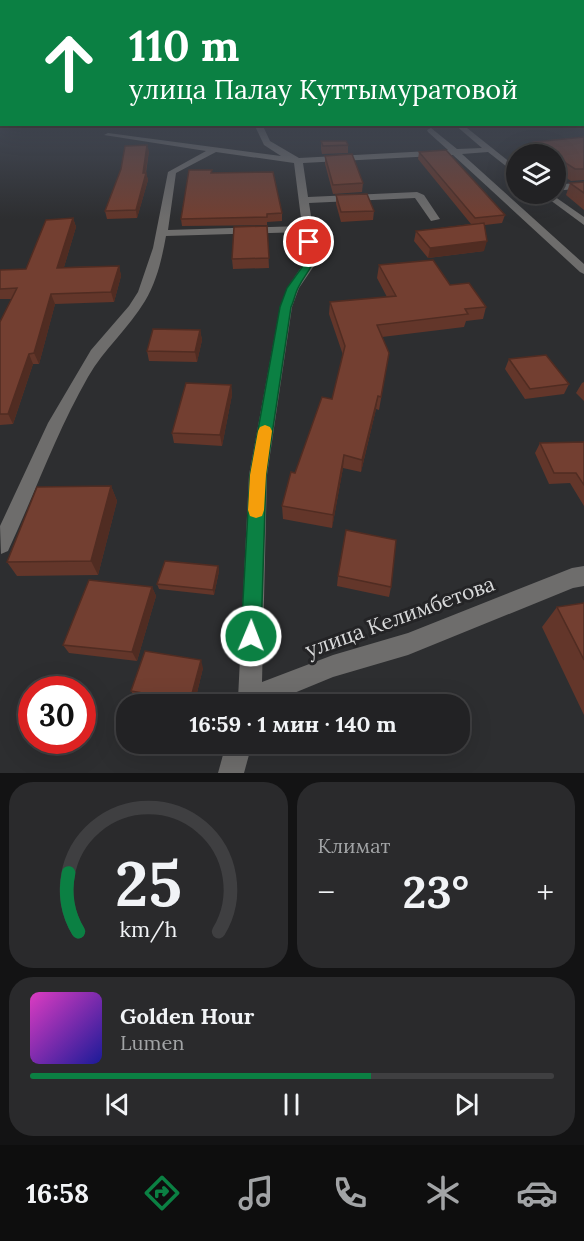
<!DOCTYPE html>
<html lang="ru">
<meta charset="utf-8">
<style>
:root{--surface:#222224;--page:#2a2a2c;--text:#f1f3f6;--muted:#a2a4a6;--line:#3f3f41;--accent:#0b8043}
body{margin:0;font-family:Lora,serif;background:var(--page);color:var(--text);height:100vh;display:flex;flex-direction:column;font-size:22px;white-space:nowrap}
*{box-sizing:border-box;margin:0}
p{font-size:20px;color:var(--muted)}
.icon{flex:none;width:33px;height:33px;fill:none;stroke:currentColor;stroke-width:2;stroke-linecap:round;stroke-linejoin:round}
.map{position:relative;height:773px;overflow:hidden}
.sheet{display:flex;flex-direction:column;gap:9px;padding:9px;background:#131314;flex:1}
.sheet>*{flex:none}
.hud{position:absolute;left:0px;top:0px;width:585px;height:126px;box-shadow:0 6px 24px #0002,0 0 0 2px var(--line);background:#0b8043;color:#fff;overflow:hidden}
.fabs{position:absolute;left:506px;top:144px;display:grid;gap:12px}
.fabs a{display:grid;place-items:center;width:60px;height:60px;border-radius:50%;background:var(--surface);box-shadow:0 6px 24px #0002,0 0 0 2px var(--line);font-size:30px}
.speed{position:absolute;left:18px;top:676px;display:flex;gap:12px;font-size:30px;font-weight:700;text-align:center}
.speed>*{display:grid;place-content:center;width:78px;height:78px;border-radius:50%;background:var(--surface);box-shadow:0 6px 24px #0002,0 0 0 2px var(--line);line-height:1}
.speed .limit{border:9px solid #d22;background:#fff;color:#111}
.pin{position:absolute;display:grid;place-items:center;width:51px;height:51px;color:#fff;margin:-26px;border:3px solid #fff;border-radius:50%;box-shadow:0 2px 6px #0007}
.me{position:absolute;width:66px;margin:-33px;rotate:1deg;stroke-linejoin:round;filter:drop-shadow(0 0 4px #0008)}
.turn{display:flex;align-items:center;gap:21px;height:126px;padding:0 30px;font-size:27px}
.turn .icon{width:78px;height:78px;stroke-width:2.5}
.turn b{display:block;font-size:42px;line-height:51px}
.big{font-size:45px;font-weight:700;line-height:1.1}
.sheet .widget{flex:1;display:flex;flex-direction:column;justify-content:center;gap:9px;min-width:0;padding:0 21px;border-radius:24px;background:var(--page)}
.sheet .dial{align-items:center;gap:0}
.dial svg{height:156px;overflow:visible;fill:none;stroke:var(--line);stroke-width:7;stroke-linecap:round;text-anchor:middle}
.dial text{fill:var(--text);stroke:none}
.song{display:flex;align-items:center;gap:18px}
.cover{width:72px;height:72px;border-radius:9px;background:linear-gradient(135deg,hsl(310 70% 55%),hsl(240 70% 35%))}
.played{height:6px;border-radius:3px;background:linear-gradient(90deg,var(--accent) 65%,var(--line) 65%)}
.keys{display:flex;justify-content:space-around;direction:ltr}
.heat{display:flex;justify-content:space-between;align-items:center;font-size:33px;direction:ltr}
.sheet .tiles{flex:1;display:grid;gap:9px;grid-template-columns:1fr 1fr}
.widget:last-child{grid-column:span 2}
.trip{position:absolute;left:116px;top:694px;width:354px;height:60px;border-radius:24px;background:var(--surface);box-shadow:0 6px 24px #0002,0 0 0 2px var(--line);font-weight:700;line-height:60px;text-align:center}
.tabs{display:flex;height:96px;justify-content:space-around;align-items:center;background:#0e0e0e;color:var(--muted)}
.tabs .icon{width:42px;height:42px}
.tabs .current{color:var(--accent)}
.tabs b{font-size:27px;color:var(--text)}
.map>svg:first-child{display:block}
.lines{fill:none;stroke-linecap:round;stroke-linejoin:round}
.minor{fill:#6e6d6c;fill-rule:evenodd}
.wall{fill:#63362a}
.shaded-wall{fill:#502c22}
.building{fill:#733f31;stroke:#502c22;stroke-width:1.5}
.route{fill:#0b8043;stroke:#07532c;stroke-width:1.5}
.slow{fill:#f59e0b}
.labels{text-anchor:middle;stroke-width:6;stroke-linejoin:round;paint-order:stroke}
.near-street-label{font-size:21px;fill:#d8d9da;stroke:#242426}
</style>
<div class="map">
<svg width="584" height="773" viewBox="0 0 584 773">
<rect width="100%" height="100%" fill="#2d2e30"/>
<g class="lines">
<g class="minor">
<path d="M254 124H262L270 141 299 158 448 150 428 132 427 130 431 128 457 149 482 148 454 124H462L516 167V174L488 152 462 154 584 264V274L580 272 453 155 303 163 308 197 417 192 424 195 440 219 431 221 415 198 309 203 317 255 314 266 299 288 292 307 267 475 262 682 333 655 408 633 572 568 584 566V586L573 588 408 655 333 677 265 705H241L238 699 249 475 280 307 287 288 302 266 305 255 303 232 166 236C162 258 157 281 145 301 129 328 104 349 88 377 56 433 35 493 8 551L1 554 0 526 48 423 91 350 129 306 138 292 153 248 168 172 206 151 104 135 108 133 281 156 264 145ZM216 152 294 163 302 226 168 230 176 173Z"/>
<polygon points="584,182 584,188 555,191 555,185"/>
<polygon points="542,194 551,194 584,217 584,225"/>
<polygon points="226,744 252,744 244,773 218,773"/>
</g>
</g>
<g class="wall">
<polygon points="584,137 584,180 571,181 555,170 555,154 533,154 531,153 534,142"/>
<polygon points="321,141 348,145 348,153 322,154 321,149"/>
<polygon points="149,151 146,173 148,180 137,218 107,219 105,211"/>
<polygon points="419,152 505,215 502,223 485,225 484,251 428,258 414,241 416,231 471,224 418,159"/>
<polygon points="325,156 363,183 362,192 333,194 325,164"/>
<polygon points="212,173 282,213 282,221 267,222 267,225 182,226 181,219"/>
<polygon points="584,182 584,210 566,195 570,183"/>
<polygon points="336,195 374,211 373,220 341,222 336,204"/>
<polygon points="73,218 76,227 64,267 119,266 121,276 114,302 55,304 39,364 33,364 13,424 0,425 0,322 12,299 0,299 0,270 26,269"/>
<polygon points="267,226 269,268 233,269 232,259"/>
<polygon points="379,265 450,285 486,307 483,319 466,321 464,327 382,337 389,353 379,410 376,409 361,472 343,468 332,528 283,519 282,506 295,473 332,399 343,355 329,314 330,302 387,297 377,278"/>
<polygon points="200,330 202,340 197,362 149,361 147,351"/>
<polygon points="509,359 569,384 564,394 525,399 505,369"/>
<polygon points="584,382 584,401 576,393 582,383"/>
<polygon points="231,385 232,395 222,446 174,443 172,433"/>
<polygon points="584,442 584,506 570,483 549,484 535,453 540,443"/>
<polygon points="111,486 117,501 98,575 17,576 7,562"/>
<polygon points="218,566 219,571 214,595 159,589 157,584"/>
<polygon points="338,576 391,587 389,597 337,586"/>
<polygon points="152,587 156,596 137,661 69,653 63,645"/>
<polygon points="584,603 584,715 542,627 557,607"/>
<polygon points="203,668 194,705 175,705 136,698 131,691"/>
</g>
<g class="shaded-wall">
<polygon points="147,145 149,151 145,175 146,173 148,180 137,218 136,210 143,173"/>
<polygon points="73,218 76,227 61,277 57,268"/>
<polygon points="487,241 484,251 428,258 430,248"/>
<polygon points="119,266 121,276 114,302 111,292"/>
<polygon points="51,294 55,304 39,364 34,353"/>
<polygon points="200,330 202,340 197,362 195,352"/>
<polygon points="29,354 33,364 13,424 8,414"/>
<polygon points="231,385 232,395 222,446 220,435"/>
<polygon points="378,396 376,409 361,472 362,460"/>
<polygon points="344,455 343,468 332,528 333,515"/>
<polygon points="111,486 117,501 98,575 91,561"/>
<polygon points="218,566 219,571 214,595 213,590"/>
<polygon points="152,587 156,596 137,661 132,652"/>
<polygon points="201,660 203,668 194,705 192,705 190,701"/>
</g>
<g class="building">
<polygon points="584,137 584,169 575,169 555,156 555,154 553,154 534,142"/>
<polygon points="321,141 346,141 348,145 323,146"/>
<polygon points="147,145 143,173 146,173 136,210 105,211 121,169 125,146"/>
<polygon points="446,150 505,215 475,218 419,152"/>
<polygon points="352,154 363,183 333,185 325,156"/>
<polygon points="189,170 212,170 211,173 273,172 282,213 267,214 267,217 181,219"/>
<polygon points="584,182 584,193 570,183"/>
<polygon points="367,194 374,211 341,212 336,195"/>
<polygon points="73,218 57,268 119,266 111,292 51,294 34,353 29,354 8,414 0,414 0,322 17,288 0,289 0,270 26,269 46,220"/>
<polygon points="484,223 487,241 430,248 416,231"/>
<polygon points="267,226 269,258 232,259 234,227"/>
<polygon points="433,260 450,285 469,283 486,307 465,309 468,314 377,325 389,353 381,397 378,396 362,460 344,455 333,515 282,506 291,472 295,473 322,397 332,399 345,346 330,302 396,296 379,265"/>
<polygon points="153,329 200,330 195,352 147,351"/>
<polygon points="546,355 569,384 530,389 509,359"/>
<polygon points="186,383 231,385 220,435 172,433"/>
<polygon points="584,442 584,485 576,473 554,473 540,443"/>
<polygon points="111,486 91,561 7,562 37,487"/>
<polygon points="346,530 396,540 391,587 338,576"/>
<polygon points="165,561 218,566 213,590 157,584"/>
<polygon points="89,580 152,587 132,652 63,645"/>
<polygon points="584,603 584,660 557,607"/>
<polygon points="145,651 201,660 190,701 131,691"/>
</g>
<linearGradient id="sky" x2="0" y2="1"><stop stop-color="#19191a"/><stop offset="0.51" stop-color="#464c59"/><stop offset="1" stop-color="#464c59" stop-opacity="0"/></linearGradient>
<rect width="584" height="219" fill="url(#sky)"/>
<path class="route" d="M306 240 314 242C317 267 308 268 298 288 295 294 294 301 291 307L266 475 261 636 258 643 251 646 244 643 241 636 250 475 280 307 287 288 303 266Z"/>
<polygon class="slow" points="265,425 270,427 272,431 266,475 264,510 262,516 256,518 250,516 248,510 250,475 258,431 260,427"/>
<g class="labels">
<g class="near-street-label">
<text transform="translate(400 617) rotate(-20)" y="7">улица Келимбетова</text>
</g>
</g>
</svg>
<div class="fabs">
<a><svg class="icon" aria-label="layers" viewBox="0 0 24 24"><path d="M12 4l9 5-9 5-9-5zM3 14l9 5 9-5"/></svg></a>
</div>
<div class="speed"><div class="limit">30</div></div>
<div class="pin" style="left:309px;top:242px;background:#d93025"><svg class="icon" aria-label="arrive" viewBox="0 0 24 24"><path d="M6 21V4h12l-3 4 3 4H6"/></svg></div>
<svg class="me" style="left:251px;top:636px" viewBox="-20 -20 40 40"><circle r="17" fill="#0b8043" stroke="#fff" stroke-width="3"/><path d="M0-11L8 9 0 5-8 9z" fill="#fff"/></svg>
<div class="trip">16:59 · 1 мин · 140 m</div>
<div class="hud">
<div class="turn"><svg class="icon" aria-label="ahead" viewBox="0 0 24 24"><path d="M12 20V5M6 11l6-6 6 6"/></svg><div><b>110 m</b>улица Палау Куттымуратовой</div></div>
</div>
</div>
<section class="sheet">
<div class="tiles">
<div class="widget dial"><svg viewBox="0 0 100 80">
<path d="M14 69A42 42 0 1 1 86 69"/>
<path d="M14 69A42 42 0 0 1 9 39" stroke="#0b8043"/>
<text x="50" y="56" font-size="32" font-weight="700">25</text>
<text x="50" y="72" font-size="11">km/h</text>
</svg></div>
<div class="widget"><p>Климат</p>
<div class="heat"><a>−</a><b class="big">23°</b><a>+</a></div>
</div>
<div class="widget">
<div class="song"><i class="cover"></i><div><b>Golden Hour</b><p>Lumen</p></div></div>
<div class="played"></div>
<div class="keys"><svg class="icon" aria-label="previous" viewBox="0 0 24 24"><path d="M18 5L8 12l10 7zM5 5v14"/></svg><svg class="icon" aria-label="pause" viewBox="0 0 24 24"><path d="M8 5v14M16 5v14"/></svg><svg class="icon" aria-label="next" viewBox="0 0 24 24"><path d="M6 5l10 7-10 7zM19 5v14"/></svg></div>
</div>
</div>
</section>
<nav class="tabs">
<b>16:58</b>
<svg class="icon current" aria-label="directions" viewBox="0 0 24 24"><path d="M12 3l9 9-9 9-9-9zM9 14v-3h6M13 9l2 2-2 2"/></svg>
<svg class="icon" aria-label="music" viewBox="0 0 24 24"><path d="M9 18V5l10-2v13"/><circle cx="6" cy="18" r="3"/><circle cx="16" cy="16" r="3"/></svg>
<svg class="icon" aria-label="phone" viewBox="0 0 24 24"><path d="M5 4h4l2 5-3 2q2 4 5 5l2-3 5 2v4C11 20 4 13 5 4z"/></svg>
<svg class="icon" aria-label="climate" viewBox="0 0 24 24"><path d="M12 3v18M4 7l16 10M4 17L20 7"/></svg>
<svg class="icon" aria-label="car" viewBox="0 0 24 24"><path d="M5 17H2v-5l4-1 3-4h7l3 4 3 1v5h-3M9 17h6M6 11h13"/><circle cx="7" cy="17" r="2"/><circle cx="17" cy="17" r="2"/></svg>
</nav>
